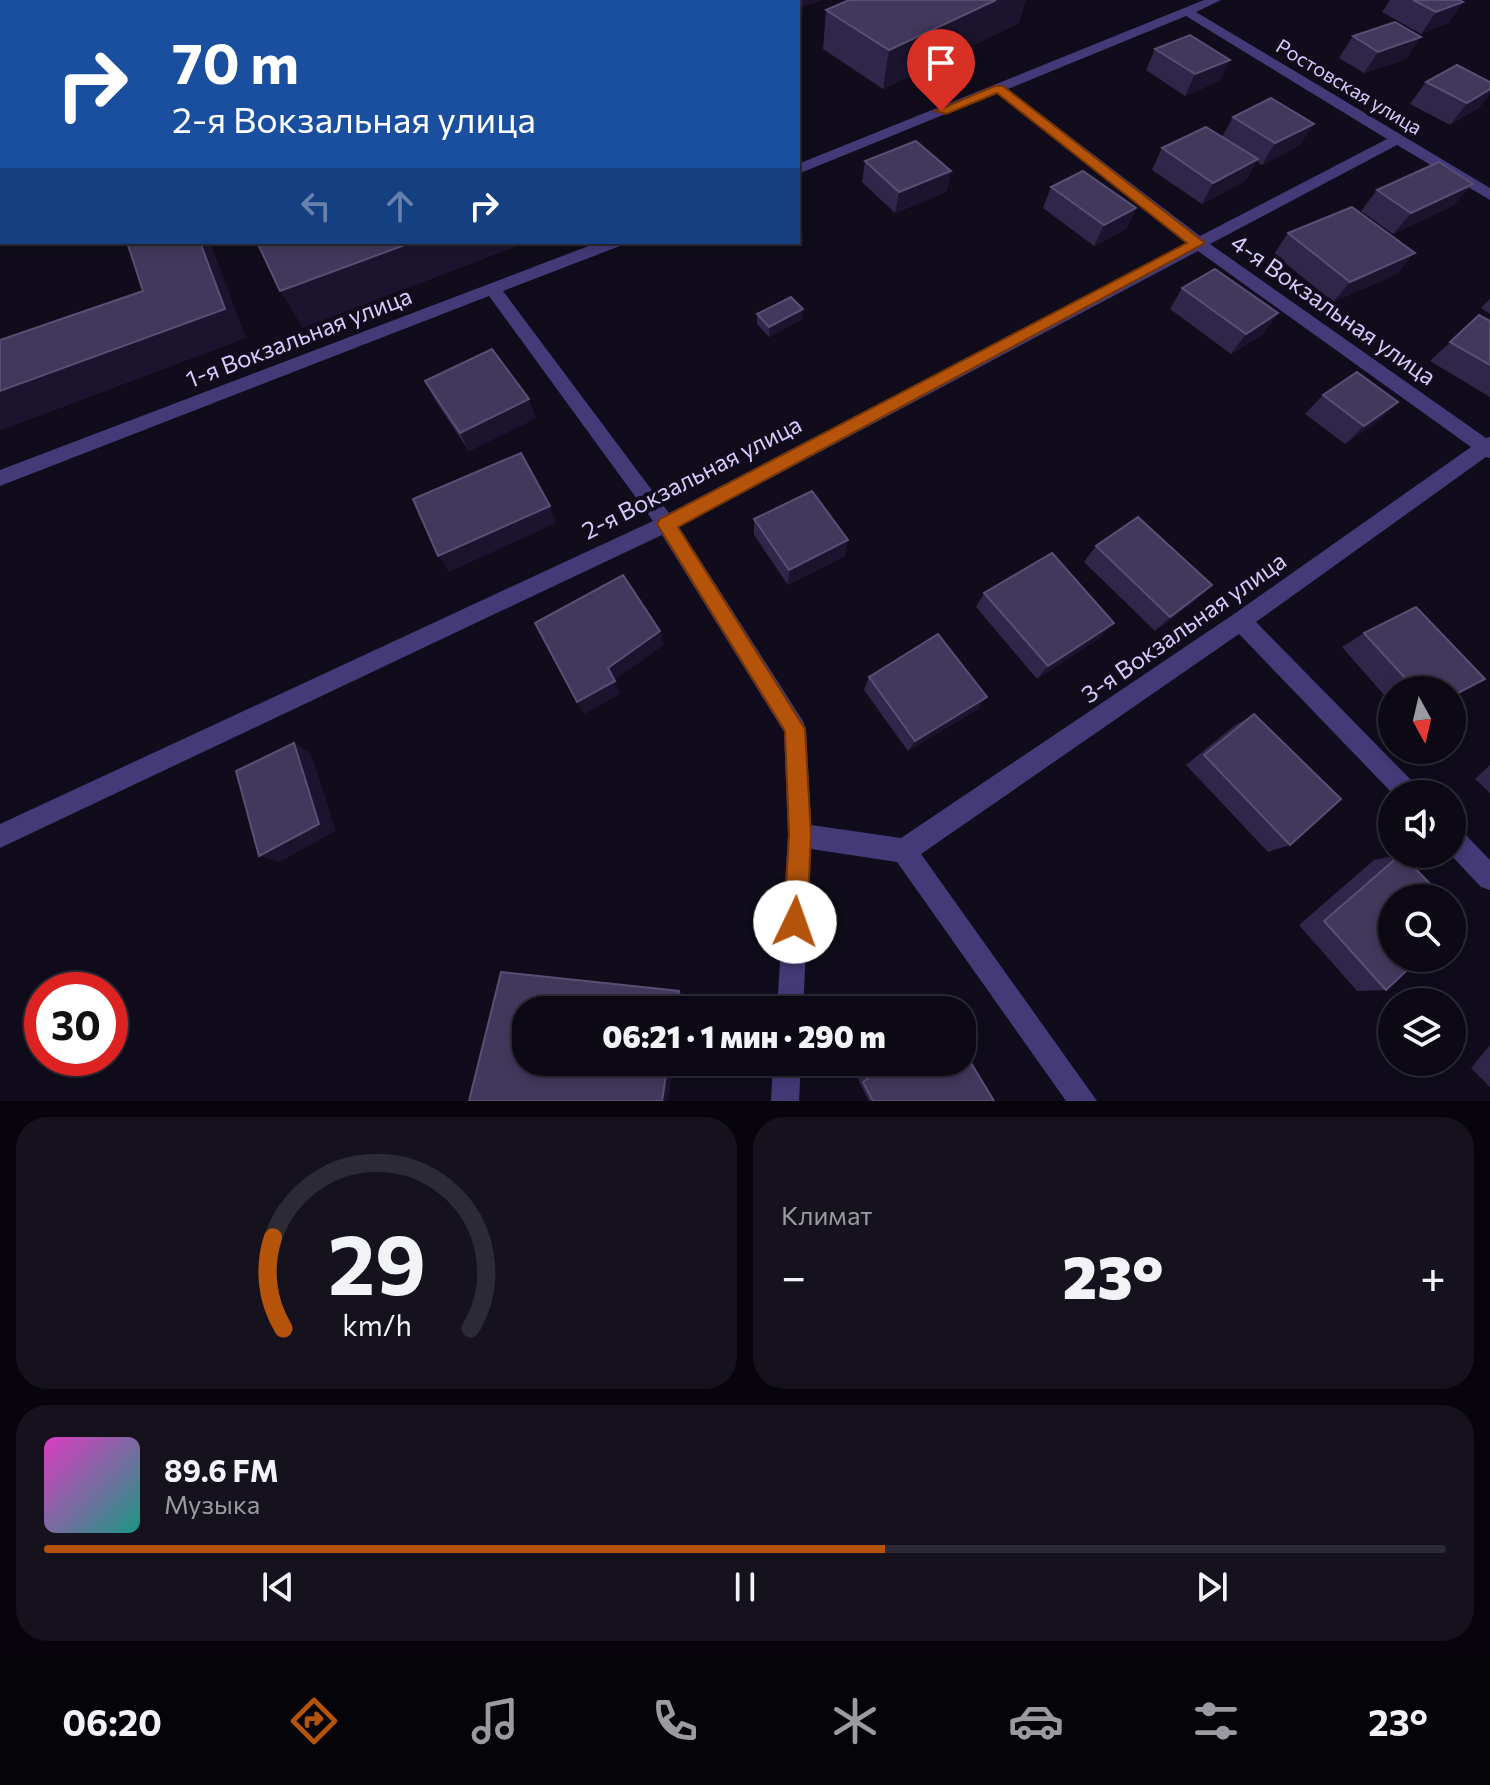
<!DOCTYPE html>
<html lang="ru">
<meta charset="utf-8">
<style>
:root{--surface:#0c0914;--page:#15121d;--text:#f1f3f6;--muted:#9a9aa0;--line:#2c2a34;--accent:#b45309}
body{margin:0;font-family:Commissioner,sans-serif;background:var(--page);color:var(--text);height:100vh;display:flex;flex-direction:column;font-size:30px;white-space:nowrap}
*{box-sizing:border-box;margin:0}
p{font-size:26px;color:var(--muted)}
.icon{flex:none;width:44px;height:44px;fill:none;stroke:currentColor;stroke-width:2;stroke-linecap:round;stroke-linejoin:round}
.map{position:relative;height:1101px;overflow:hidden}
.panel{display:flex;flex-direction:column;gap:16px;padding:16px;background:#07050b;flex:1}
.panel>*{flex:none}
.top-card{position:absolute;left:0px;top:0px;width:800px;height:244px;box-shadow:0 4px 12px #0003,0 0 0 2px var(--line);background:#1a4fa0;color:#fff;overflow:hidden}
.needle{width:52px;rotate:172deg}
.fabs{position:absolute;left:1378px;top:676px;display:grid;gap:16px}
.fabs a{display:grid;place-items:center;width:88px;height:88px;border-radius:50%;background:var(--surface);box-shadow:0 4px 12px #0003,0 0 0 2px var(--line);font-size:40px}
.speed{position:absolute;left:24px;top:972px;display:flex;gap:16px;font-size:40px;font-weight:700;text-align:center}
.speed>*{display:grid;place-content:center;width:104px;height:104px;border-radius:50%;background:var(--surface);box-shadow:0 4px 12px #0003,0 0 0 2px var(--line);line-height:1}
.speed .limit{border:12px solid #d22;background:#fff;color:#111}
.pin{position:absolute;display:grid;place-items:center;width:68px;height:68px;color:#fff;margin:-82px -34px;border-radius:50% 50% 50% 0;rotate:-45deg;box-shadow:0 0 8px #0007}
.pin .icon{rotate:45deg}
.me{position:absolute;width:88px;margin:-44px;rotate:3deg;stroke-linejoin:round;filter:drop-shadow(0 0 6px #0008)}
.turn{display:flex;align-items:center;gap:28px;height:168px;padding:0 40px;font-size:36px}
.turn .icon{width:104px;height:104px;stroke-width:2.5}
.turn b{display:block;font-size:56px;line-height:68px}
.lanes{display:flex;align-items:center;height:76px;padding:0 40px;background:#0003;justify-content:center;gap:40px;direction:ltr}
.lanes .off{opacity:.35}
.big{font-size:60px;font-weight:800;line-height:1.1}
.panel .tile{flex:1;display:flex;flex-direction:column;justify-content:center;gap:12px;min-width:0;padding:0 28px;border-radius:32px;background:var(--page)}
.panel .dial{align-items:center;gap:0}
.dial svg{height:208px;overflow:visible;fill:none;stroke:var(--line);stroke-width:7;stroke-linecap:round;text-anchor:middle}
.dial text{fill:var(--text);stroke:none}
.song{display:flex;align-items:center;gap:24px}
.cover{width:96px;height:96px;border-radius:12px;background:linear-gradient(135deg,hsl(310 70% 55%),hsl(170 70% 35%))}
.played{height:8px;border-radius:4px;background:linear-gradient(90deg,var(--accent) 60%,var(--line) 60%)}
.keys{display:flex;justify-content:space-around;direction:ltr}
.heat{display:flex;justify-content:space-between;align-items:center;font-size:44px;direction:ltr}
.panel .tiles{flex:1;display:grid;gap:16px;grid-template-columns:1fr 1fr}
.tile:last-child{grid-column:span 2}
.trip{position:absolute;left:512px;top:996px;width:464px;height:80px;border-radius:32px;background:var(--surface);box-shadow:0 4px 12px #0003,0 0 0 2px var(--line);font-weight:800;line-height:80px;text-align:center}
.tab-bar{display:flex;height:128px;justify-content:space-around;align-items:center;background:#050408;color:var(--muted)}
.tab-bar .icon{width:56px;height:56px}
.tab-bar .on{color:var(--accent)}
.tab-bar b{font-size:36px;color:var(--text)}
.map>svg:first-child{display:block}
.lines{fill:none;stroke-linecap:round;stroke-linejoin:round}
.street{fill:#433a77;fill-rule:evenodd}
.rail-casing{stroke:#0fb8e2;stroke-width:6}
.rail{stroke:#100c1b;stroke-width:4;stroke-dasharray:13;stroke-linecap:butt}
.wall{fill:#302649}
.shaded-wall{fill:#1c142e}
.building{fill:#42385c;stroke:#594f75;stroke-width:2}
.route{fill:#b45309;stroke:#753606;stroke-width:2}
.labels{text-anchor:middle;stroke-width:8;stroke-linejoin:round;paint-order:stroke}
.far-street-label{font-size:20px;fill:#d4cafc;stroke:#100c1b}
.street-label{font-size:24px;fill:#d4cafc;stroke:#100c1b}
</style>
<div class="map">
<svg width="1490" height="1101" viewBox="0 0 1490 1101">
<rect width="100%" height="100%" fill="#100c1b"/>
<g class="lines">
<g class="street">
<path d="M1204 0H1221L1196 12 1490 188V200L1397 145 1210 244 1486 438 1490 437V458L1486 457 1256 622 1417 786 1421 794H1393L1239 634 921 854 1097 1101H1066L897 862 811 849 803 1010H777L788 835 784 732 662 535 0 848V824L653 521 489 296 0 486V470L599 242H622L620 246 503 291 669 513 1187 243 997 93 798 174V164ZM1186 16 1387 139 1200 236 1008 89ZM1198 251 1471 447 1234 614 901 838 811 825 806 729 803 721 679 527Z"/>
<polygon points="1452,827 1461,830 1490,860 1490,890 1481,887 1450,854"/>
<polygon points="773,1062 801,1062 799,1101 771,1101"/>
</g>
<g class="rail-casing">
<g id="rail">
<polyline points="12,2 20,0"/>
<polyline points="162,2 169,0"/>
<polyline points="188,2 195,0"/>
<polyline points="259,2 266,0"/>
<polyline points="369,2 379,0"/>
<polyline points="475,2 484,0"/>
</g>
</g>
<use href="#rail" class="rail"/>
</g>
<g class="wall">
<polygon points="1390,0 1460,0 1463,2 1448,23 1421,34 1382,12"/>
<polygon points="826,10 1019,23 883,89 823,49"/>
<polygon points="1353,36 1406,59 1364,73 1339,58"/>
<polygon points="1155,49 1230,60 1219,81 1185,96 1146,70"/>
<polygon points="1426,82 1480,107 1450,125 1410,104"/>
<polygon points="1233,117 1300,145 1262,165 1257,161 1245,181 1202,204 1152,170 1162,148 1222,137"/>
<polygon points="865,161 951,171 946,192 895,213 862,182"/>
<polygon points="1051,187 1136,208 1126,229 1094,246 1043,208"/>
<polygon points="1377,190 1454,205 1393,234 1361,211"/>
<polygon points="1288,233 1397,274 1333,302 1274,254"/>
<polygon points="1182,288 1278,313 1263,334 1231,354 1170,309"/>
<polygon points="1490,299 1490,314 1481,308"/>
<polygon points="803,309 802,319 769,337 757,324 757,314"/>
<polygon points="1479,315 1490,321 1490,397 1430,361"/>
<polygon points="425,381 536,418 469,451 435,400"/>
<polygon points="1323,395 1398,402 1378,421 1345,444 1305,414"/>
<polygon points="754,519 845,556 788,585 754,535"/>
<polygon points="1096,546 1196,600 1155,631 1084,562"/>
<polygon points="984,593 1101,637 1037,679 976,607"/>
<polygon points="1364,633 1452,690 1392,690 1392,704 1342,647"/>
<polygon points="869,677 978,709 908,751 864,690"/>
<polygon points="1254,714 1290,845 1268,852 1186,765 1234,726"/>
<polygon points="1490,765 1490,793 1475,779"/>
<polygon points="1402,854 1386,990 1357,991 1299,925 1374,860"/>
<polygon points="1490,1045 1490,1087 1471,1068"/>
<polygon points="881,1062 962,1062 994,1101 869,1101 858,1079"/>
</g>
<g class="shaded-wall">
<polygon points="690,0 824,0 798,8 798,2 683,2"/>
<polygon points="996,0 1026,0 1019,23 883,89 889,50"/>
<polygon points="1463,2 1448,23 1421,34 1436,12"/>
<polygon points="1421,37 1406,59 1364,73 1378,52"/>
<polygon points="1230,60 1219,81 1185,96 1195,74"/>
<polygon points="1490,89 1490,94 1480,107 1450,125 1467,103"/>
<polygon points="1314,124 1300,145 1262,165 1275,143"/>
<polygon points="1258,159 1245,181 1202,204 1213,183"/>
<polygon points="2,165 2,214 0,212 0,166"/>
<polygon points="951,171 946,192 895,213 899,192"/>
<polygon points="1473,184 1454,205 1393,234 1411,213"/>
<polygon points="1136,208 1126,229 1094,246 1104,225"/>
<polygon points="200,242 210,242 246,338 2,430 0,429 0,391 225,309"/>
<polygon points="413,242 528,242 303,328 280,291"/>
<polygon points="1415,253 1397,274 1333,302 1350,282"/>
<polygon points="803,309 802,319 769,337 769,327"/>
<polygon points="1278,313 1263,334 1231,354 1246,334"/>
<polygon points="529,399 536,418 469,451 460,433"/>
<polygon points="1398,402 1378,421 1345,444 1364,426"/>
<polygon points="550,506 556,523 449,572 438,556"/>
<polygon points="848,540 845,556 788,585 789,570"/>
<polygon points="1212,585 1196,600 1155,631 1170,617"/>
<polygon points="1114,623 1101,637 1037,679 1048,666"/>
<polygon points="660,631 664,645 613,681 608,668"/>
<polygon points="615,681 620,694 584,714 577,702"/>
<polygon points="987,697 978,709 908,751 915,741"/>
<polygon points="294,743 311,754 336,831 279,862 259,856"/>
<polygon points="679,991 684,993 682,1010 676,1010"/>
<polygon points="668,1062 674,1062 668,1101 662,1101"/>
</g>
<g class="building">
<polygon points="501,0 690,0 683,2 503,2"/>
<polygon points="849,0 996,0 889,50 826,10"/>
<polygon points="1413,0 1460,0 1463,2 1436,12"/>
<polygon points="1395,22 1421,37 1378,52 1353,36"/>
<polygon points="1190,35 1230,60 1195,74 1155,49"/>
<polygon points="1457,65 1490,82 1490,89 1467,103 1426,82"/>
<polygon points="1271,98 1314,124 1275,143 1233,117"/>
<polygon points="0,108 2,108 2,165 0,166"/>
<polygon points="1206,127 1258,159 1213,183 1162,148"/>
<polygon points="916,141 951,171 899,192 865,161"/>
<polygon points="1439,162 1473,184 1411,213 1377,190"/>
<polygon points="1083,171 1136,208 1104,225 1051,187"/>
<polygon points="1352,207 1415,253 1350,282 1288,233"/>
<polygon points="127,242 200,242 225,309 0,391 0,340 143,291"/>
<polygon points="257,242 413,242 280,291"/>
<polygon points="1215,269 1278,313 1246,334 1182,288"/>
<polygon points="791,297 803,309 769,327 757,314"/>
<polygon points="1479,315 1490,321 1490,365 1450,342"/>
<polygon points="492,349 529,399 460,433 425,381"/>
<polygon points="1357,372 1398,402 1364,426 1323,395"/>
<polygon points="521,453 550,506 438,556 413,499"/>
<polygon points="812,491 848,540 789,570 754,519"/>
<polygon points="1138,517 1212,585 1170,617 1096,546"/>
<polygon points="1052,553 1114,623 1048,666 984,593"/>
<polygon points="623,575 660,631 608,668 615,681 577,702 535,623"/>
<polygon points="1416,607 1485,679 1452,696 1452,690 1416,690 1364,633"/>
<polygon points="938,634 987,697 915,741 869,677"/>
<polygon points="1254,714 1341,799 1290,845 1204,755"/>
<polygon points="294,743 319,824 259,856 236,771"/>
<polygon points="1401,854 1444,898 1392,898 1392,958 1420,958 1386,990 1324,921"/>
<polygon points="1452,906 1464,918 1452,928"/>
<polygon points="501,972 679,991 676,1010 526,1010 526,1062 668,1062 662,1101 469,1101"/>
<polygon points="962,1048 994,1101 873,1101 863,1082 891,1062 962,1062"/>
</g>
<polygon class="route" points="995,86 1003,86 1205,243 678,527 805,729 811,835 807,922 803,930 795,934 787,930 784,922 789,835 785,731 657,524 660,519 1187,243 997,93 946,114 935,111"/>
<g class="labels">
<g class="far-street-label">
<text transform="translate(1349 87) rotate(31)" y="7">Ростовская улица</text>
</g>
<g class="street-label">
<text transform="translate(1333 310) rotate(35)" y="8">4-я Вокзальная улица</text>
<text transform="translate(299 338) rotate(-21)" y="8">1-я Вокзальная улица</text>
<text transform="translate(692 478) rotate(-27)" y="8">2-я Вокзальная улица</text>
<text transform="translate(1184 628) rotate(-35)" y="8">3-я Вокзальная улица</text>
</g>
</g>
</svg>
<div class="fabs">
<a><svg class="needle" viewBox="-14 -14 28 28"><path d="M0-13l5 13h-10z" fill="#e53935"/><path d="M0 13l5-13h-10z" fill="#9a9aa0"/></svg></a>
<a><svg class="icon" aria-label="sound" viewBox="0 0 24 24"><path d="M4 9h4l5-4v14l-5-4H4zM17 9q2 3 0 6"/></svg></a>
<a><svg class="icon" aria-label="search" viewBox="0 0 24 24"><circle cx="10" cy="10" r="6"/><path d="M15 15l6 6"/></svg></a>
<a><svg class="icon" aria-label="layers" viewBox="0 0 24 24"><path d="M12 4l9 5-9 5-9-5zM3 14l9 5 9-5"/></svg></a>
</div>
<div class="speed"><div class="limit">30</div></div>
<div class="pin" style="left:941px;top:111px;background:#d93025"><svg class="icon" aria-label="arrive" viewBox="0 0 24 24"><path d="M6 21V4h12l-3 4 3 4H6"/></svg></div>
<svg class="me" style="left:795px;top:922px" viewBox="-20 -20 40 40"><circle r="19" fill="#fff"/><path d="M0-13L10 11 0 6-10 11z" fill="#b45309"/></svg>
<div class="trip">06:21 · 1 мин · 290 m</div>
<div class="top-card">
<div class="turn"><svg class="icon" aria-label="right" viewBox="0 0 24 24"><path d="M7 20v-9h11M14 6l5 5-5 5"/></svg><div><b>70 m</b>2-я Вокзальная улица</div></div>
<div class="lanes"><svg class="icon off" aria-label="left" viewBox="0 0 24 24"><path d="M17 20v-9H6M10 6l-5 5 5 5"/></svg><svg class="icon off" aria-label="ahead" viewBox="0 0 24 24"><path d="M12 20V5M6 11l6-6 6 6"/></svg><svg class="icon" aria-label="right" viewBox="0 0 24 24"><path d="M7 20v-9h11M14 6l5 5-5 5"/></svg></div>
</div>
</div>
<section class="panel">
<div class="tiles">
<div class="tile dial"><svg viewBox="0 0 100 80">
<path d="M14 69A42 42 0 1 1 86 69"/>
<path d="M14 69A42 42 0 0 1 10 34" stroke="#b45309"/>
<text x="50" y="56" font-size="32" font-weight="700">29</text>
<text x="50" y="72" font-size="11">km/h</text>
</svg></div>
<div class="tile"><p>Климат</p>
<div class="heat"><a>−</a><b class="big">23°</b><a>+</a></div>
</div>
<div class="tile">
<div class="song"><i class="cover"></i><div><b>89.6 FM</b><p>Музыка</p></div></div>
<div class="played"></div>
<div class="keys"><svg class="icon" aria-label="previous" viewBox="0 0 24 24"><path d="M18 5L8 12l10 7zM5 5v14"/></svg><svg class="icon" aria-label="pause" viewBox="0 0 24 24"><path d="M8 5v14M16 5v14"/></svg><svg class="icon" aria-label="next" viewBox="0 0 24 24"><path d="M6 5l10 7-10 7zM19 5v14"/></svg></div>
</div>
</div>
</section>
<nav class="tab-bar">
<b>06:20</b>
<svg class="icon on" aria-label="directions" viewBox="0 0 24 24"><path d="M12 3l9 9-9 9-9-9zM9 14v-3h6M13 9l2 2-2 2"/></svg>
<svg class="icon" aria-label="music" viewBox="0 0 24 24"><path d="M9 18V5l10-2v13"/><circle cx="6" cy="18" r="3"/><circle cx="16" cy="16" r="3"/></svg>
<svg class="icon" aria-label="phone" viewBox="0 0 24 24"><path d="M5 4h4l2 5-3 2q2 4 5 5l2-3 5 2v4C11 20 4 13 5 4z"/></svg>
<svg class="icon" aria-label="climate" viewBox="0 0 24 24"><path d="M12 3v18M4 7l16 10M4 17L20 7"/></svg>
<svg class="icon" aria-label="car" viewBox="0 0 24 24"><path d="M5 17H2v-5l4-1 3-4h7l3 4 3 1v5h-3M9 17h6M6 11h13"/><circle cx="7" cy="17" r="2"/><circle cx="17" cy="17" r="2"/></svg>
<svg class="icon" aria-label="filters" viewBox="0 0 24 24"><path d="M4 7h16M4 17h16"/><circle cx="9" cy="7" r="2"/><circle cx="15" cy="17" r="2"/></svg>
<b>23°</b>
</nav>
